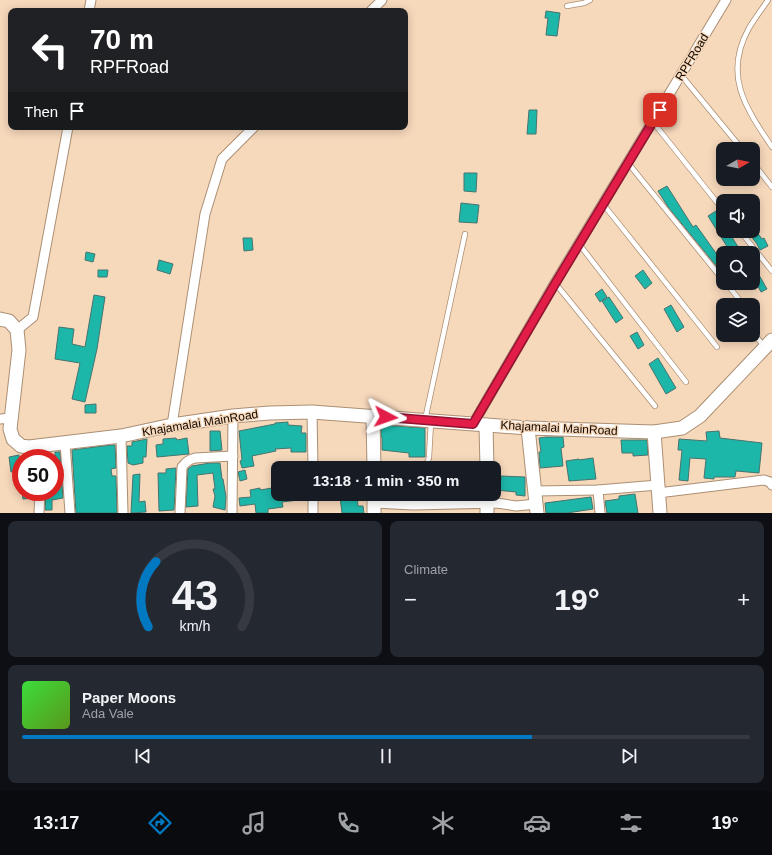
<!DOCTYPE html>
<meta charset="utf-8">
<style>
:root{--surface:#171b24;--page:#242831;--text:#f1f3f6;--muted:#9ea1a6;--line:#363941;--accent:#0078c2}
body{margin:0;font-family:Arial,sans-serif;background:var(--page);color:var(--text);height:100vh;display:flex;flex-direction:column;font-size:15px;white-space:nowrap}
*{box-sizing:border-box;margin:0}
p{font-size:13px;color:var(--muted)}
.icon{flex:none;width:22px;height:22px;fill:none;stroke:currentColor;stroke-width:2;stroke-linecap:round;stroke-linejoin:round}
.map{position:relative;height:513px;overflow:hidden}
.side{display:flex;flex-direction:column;gap:8px;padding:8px;background:#0d0f14;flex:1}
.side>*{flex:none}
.hud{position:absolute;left:8px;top:8px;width:400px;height:122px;border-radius:8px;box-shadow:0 2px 10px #0003;background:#202124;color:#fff;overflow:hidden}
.needle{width:26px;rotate:81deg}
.tools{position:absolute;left:716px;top:142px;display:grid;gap:8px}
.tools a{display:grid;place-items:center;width:44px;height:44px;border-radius:8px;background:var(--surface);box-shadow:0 2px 10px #0003;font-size:20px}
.speed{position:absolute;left:12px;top:449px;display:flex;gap:8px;font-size:20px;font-weight:700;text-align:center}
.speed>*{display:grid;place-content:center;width:52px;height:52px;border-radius:50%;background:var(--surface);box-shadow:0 2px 10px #0003;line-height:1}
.speed .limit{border:6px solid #d22;background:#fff;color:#111}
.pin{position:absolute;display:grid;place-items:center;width:34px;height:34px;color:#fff;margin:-17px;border-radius:8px;box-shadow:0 2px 6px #0006}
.me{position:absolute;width:44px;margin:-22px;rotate:94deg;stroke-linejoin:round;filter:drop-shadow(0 0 3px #0008)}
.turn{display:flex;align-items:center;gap:14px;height:84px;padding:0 16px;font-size:18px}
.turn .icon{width:52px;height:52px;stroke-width:2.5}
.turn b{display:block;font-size:28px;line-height:34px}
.then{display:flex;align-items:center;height:38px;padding:0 16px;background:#0003;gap:8px;font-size:15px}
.big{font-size:30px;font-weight:800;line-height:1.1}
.side .tile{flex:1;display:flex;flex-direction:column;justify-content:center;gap:6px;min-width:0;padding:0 14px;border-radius:8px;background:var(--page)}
.side .dial{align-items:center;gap:0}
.dial svg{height:104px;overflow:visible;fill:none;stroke:var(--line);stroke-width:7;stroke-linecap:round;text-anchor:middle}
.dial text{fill:var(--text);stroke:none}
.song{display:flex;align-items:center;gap:12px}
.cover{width:48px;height:48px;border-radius:6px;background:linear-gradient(135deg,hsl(120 70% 55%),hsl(90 70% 35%))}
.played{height:4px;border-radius:2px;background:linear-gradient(90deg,var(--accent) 70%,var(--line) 70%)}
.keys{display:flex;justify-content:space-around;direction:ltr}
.heat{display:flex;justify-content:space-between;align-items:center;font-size:22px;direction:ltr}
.side .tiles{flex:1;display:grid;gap:8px;grid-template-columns:1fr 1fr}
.tile:last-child{grid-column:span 2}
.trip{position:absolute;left:271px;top:461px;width:230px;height:40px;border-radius:8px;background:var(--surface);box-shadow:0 2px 10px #0003;font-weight:800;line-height:40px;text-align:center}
.dock{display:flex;height:64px;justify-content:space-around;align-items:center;background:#090b0e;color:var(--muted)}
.dock .icon{width:28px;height:28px}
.dock .on{color:var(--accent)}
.dock b{font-size:18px;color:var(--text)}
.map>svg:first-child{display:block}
.building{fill:#1db7aa;stroke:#47746f}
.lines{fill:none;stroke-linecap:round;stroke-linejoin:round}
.lane-casing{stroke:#ab8f74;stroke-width:6}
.street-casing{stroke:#ab8f74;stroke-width:11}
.secondary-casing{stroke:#ab8f74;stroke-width:15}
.lane{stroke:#fff;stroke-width:4.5}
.street{stroke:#fff;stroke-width:9}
.secondary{stroke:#fff;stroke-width:13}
.route-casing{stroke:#92132f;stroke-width:10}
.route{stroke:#e11d48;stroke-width:7}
.labels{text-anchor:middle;stroke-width:3;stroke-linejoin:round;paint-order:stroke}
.street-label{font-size:12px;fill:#120902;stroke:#f6d8bb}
</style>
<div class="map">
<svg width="772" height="513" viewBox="0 0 772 513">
<rect width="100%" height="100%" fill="#f6d8bb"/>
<g class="building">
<polygon points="546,11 560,13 557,36 546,35 548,18 545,18"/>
<polygon points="529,110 537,110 536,134 527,134"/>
<polygon points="464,173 477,173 476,192 464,191"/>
<polygon points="667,186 693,227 696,225 723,263 723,274 668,207 658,191"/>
<polygon points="461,203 479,205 477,223 459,222"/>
<polygon points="716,211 723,223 723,231 728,231 742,253 731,253 708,216"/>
<polygon points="747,231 756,231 762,239 764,238 768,246 760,250 757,244"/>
<polygon points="243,238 252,238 253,250 244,251"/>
<polygon points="86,252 95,254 93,262 85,260"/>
<polygon points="159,260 173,264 170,274 157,270"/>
<polygon points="754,266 767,289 761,292 753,277"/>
<polygon points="98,270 108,270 107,277 98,277"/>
<polygon points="643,270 652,283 645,289 635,276"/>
<polygon points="602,289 607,297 600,302 595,294"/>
<polygon points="94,295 105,297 97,349 85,402 72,399 80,363 55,359 59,327 74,329 72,344 85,347"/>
<polygon points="609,297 623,318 616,323 602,301"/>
<polygon points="671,305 684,327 677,332 664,309"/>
<polygon points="637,332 644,345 638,349 630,336"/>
<polygon points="658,358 676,388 666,394 649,364"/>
<polygon points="96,404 96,413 85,413 85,405"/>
<polygon points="288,422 288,425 302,426 301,433 306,433 306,452 291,452 291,448 275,449 276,451 252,456 254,466 242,468 240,461 242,460 239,431 275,424 275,423"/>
<polygon points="381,425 425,428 425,457 409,457 409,453 382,450 382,437 381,437"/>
<polygon points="210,431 220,431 222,450 210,451"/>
<polygon points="719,431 720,438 762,443 759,473 736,471 735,477 714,477 714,479 704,478 706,459 690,458 688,481 679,480 682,450 678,450 679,439 707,441 706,432"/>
<polygon points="546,437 563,437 564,447 561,448 563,466 540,468 539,452 541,452 539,438"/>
<polygon points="176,438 177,440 187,438 189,454 157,457 156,445 163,444 163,439"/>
<polygon points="147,439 146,457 143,457 143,463 133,465 128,463 127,446 132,446 132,442"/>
<polygon points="621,440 647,440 648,455 633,456 633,453 622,453"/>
<polygon points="111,445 115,445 116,468 111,469 112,476 116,476 117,513 76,513 72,450"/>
<polygon points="55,452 60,452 63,498 52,500 52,510 45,510 46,492 55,492"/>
<polygon points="19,455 21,470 11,472 9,457"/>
<polygon points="593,458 596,479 569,481 566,461 579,459 579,460"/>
<polygon points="210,463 220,463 222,479 223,479 226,497 225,510 213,507 215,496 213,489 215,489 213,473 197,475 198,506 186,507 188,469 192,466"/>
<polygon points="176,468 174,510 159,511 158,473 166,473 166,469"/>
<polygon points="245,470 247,479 240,481 238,472"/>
<polygon points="140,474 139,502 145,501 146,512 131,513 133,475"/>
<polygon points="501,476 525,477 525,496 516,495 516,492 496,490 497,481 501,481"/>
<polygon points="278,487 278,494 307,494 307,499 282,502 283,507 268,509 268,513 256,513 255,504 240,506 239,498 251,497 250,490 260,488 260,490"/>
<polygon points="22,492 34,492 34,498 23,499"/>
<polygon points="343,494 357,494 358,506 363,506 364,513 342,513 340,497"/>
<polygon points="635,494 638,513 607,513 605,501 619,499 619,496"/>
<polygon points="591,497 593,509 567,513 546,513 545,503"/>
</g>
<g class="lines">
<g class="lane-casing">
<g id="lane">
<path d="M768 0C762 9 755 18 749 28 723 75 745 107 772 147"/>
<polyline points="567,6 584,3 590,0"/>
<polyline points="681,75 742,149"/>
<polyline points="653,122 723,210"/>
<polyline points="628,163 723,280"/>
<polyline points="753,163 772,187"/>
<polyline points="603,204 717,347"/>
<polyline points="740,231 772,271"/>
<polyline points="579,244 686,382"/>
<polyline points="555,283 655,406"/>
<polyline points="726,283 742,303 742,305"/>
<polyline points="753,333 764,346"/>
<polyline points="425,420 465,234"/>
<polyline points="375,465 425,464 428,461 429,457 431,422"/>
</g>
</g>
<g class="street-casing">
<g id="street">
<polyline points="89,11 91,0"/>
<polyline points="371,11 382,0"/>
<polyline points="17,330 33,317 68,127"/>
<polyline points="312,412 313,468"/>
<polyline points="0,419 11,418"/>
<polyline points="473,424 555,283 726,0"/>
<polyline points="172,425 205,214 222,159 254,127"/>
<polyline points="121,436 123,513"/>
<polyline points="65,443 70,513"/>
<polyline points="41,458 42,446"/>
<polyline points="598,490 600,513"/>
<polyline points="535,491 598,490 658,485"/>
<polyline points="658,493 764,480 770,482 772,485"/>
<polyline points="313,494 313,513"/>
<polyline points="374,503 413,505 497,503 516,506 536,504"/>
<polyline points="39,513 40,492"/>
<path d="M180 513 182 467C186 462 188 460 195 458L233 456"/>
<polyline points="232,513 233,416"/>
</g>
</g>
<g class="secondary-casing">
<g id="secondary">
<polyline points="0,319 9,321 17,330 19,350 10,429 13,439 21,446 29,447 121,436 172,425 233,416 270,413 312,412 528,428 654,432 682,428 700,416 772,340"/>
<polyline points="373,416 374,468"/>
<polyline points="486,425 487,468"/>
<polyline points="528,428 537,513"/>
<polyline points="654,432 660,513"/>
<polyline points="374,494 374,513"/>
<polyline points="487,494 487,513"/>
</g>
</g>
<use href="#lane" class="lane"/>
<use href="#street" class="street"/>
<use href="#secondary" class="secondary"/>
</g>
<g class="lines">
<g class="route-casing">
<polyline id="route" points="386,417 473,424 555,284 660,110"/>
</g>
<use href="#route" class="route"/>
</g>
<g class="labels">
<g class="street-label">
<text transform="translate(692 57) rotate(-59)" y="4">RPFRoad</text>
<text transform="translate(200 423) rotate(-9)" y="4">Khajamalai MainRoad</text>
<text transform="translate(559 428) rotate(3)" y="4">Khajamalai MainRoad</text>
</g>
</g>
</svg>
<div class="tools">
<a><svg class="needle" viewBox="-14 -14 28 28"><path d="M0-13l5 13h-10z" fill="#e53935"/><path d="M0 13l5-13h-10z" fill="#9ea1a6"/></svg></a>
<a><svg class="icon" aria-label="sound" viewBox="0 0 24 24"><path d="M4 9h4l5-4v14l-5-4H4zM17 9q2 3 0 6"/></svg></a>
<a><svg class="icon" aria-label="search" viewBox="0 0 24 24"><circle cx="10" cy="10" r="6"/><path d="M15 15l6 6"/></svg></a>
<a><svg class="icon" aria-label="layers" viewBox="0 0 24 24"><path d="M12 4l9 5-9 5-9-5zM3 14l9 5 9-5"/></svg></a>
</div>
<div class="speed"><div class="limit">50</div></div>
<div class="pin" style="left:660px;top:110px;background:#d93025"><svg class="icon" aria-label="arrive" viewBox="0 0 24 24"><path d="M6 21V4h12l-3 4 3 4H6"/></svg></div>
<svg class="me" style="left:386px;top:417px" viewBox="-20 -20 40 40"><path d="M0-17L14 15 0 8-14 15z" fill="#e11d48" stroke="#fff" stroke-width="4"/></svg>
<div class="trip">13:18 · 1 min · 350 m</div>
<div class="hud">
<div class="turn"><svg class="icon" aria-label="left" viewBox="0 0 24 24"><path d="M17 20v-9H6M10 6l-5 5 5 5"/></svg><div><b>70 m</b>RPFRoad</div></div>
<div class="then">Then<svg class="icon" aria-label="arrive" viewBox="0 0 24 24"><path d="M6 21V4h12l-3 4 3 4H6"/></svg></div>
</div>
</div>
<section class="side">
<div class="tiles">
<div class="tile dial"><svg viewBox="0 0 100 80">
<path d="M14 69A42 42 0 1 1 86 69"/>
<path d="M14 69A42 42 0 0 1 20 19" stroke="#0078c2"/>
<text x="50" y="56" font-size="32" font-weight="700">43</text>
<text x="50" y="72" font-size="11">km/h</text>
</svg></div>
<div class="tile"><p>Climate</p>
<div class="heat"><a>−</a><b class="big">19°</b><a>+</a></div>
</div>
<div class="tile">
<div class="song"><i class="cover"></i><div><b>Paper Moons</b><p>Ada Vale</p></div></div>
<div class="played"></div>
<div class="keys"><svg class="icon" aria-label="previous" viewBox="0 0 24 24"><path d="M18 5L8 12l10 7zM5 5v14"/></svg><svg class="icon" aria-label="pause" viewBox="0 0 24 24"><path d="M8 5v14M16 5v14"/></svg><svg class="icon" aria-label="next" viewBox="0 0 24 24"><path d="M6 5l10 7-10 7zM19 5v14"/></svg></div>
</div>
</div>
</section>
<nav class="dock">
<b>13:17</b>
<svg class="icon on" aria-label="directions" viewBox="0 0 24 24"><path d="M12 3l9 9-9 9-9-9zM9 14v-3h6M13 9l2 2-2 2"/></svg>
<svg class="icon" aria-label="music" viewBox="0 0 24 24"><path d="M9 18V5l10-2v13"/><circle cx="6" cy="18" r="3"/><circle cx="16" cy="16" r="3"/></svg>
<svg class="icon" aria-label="phone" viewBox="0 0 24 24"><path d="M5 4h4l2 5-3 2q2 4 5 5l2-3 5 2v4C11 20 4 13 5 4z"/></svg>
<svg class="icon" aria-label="climate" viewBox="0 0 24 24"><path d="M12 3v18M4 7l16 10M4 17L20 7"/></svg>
<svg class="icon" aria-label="car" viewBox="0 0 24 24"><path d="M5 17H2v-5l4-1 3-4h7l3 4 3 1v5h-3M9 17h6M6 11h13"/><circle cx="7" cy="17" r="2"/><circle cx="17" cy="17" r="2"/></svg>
<svg class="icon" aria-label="filters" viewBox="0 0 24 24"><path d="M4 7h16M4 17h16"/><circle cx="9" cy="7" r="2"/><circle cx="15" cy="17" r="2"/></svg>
<b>19°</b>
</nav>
